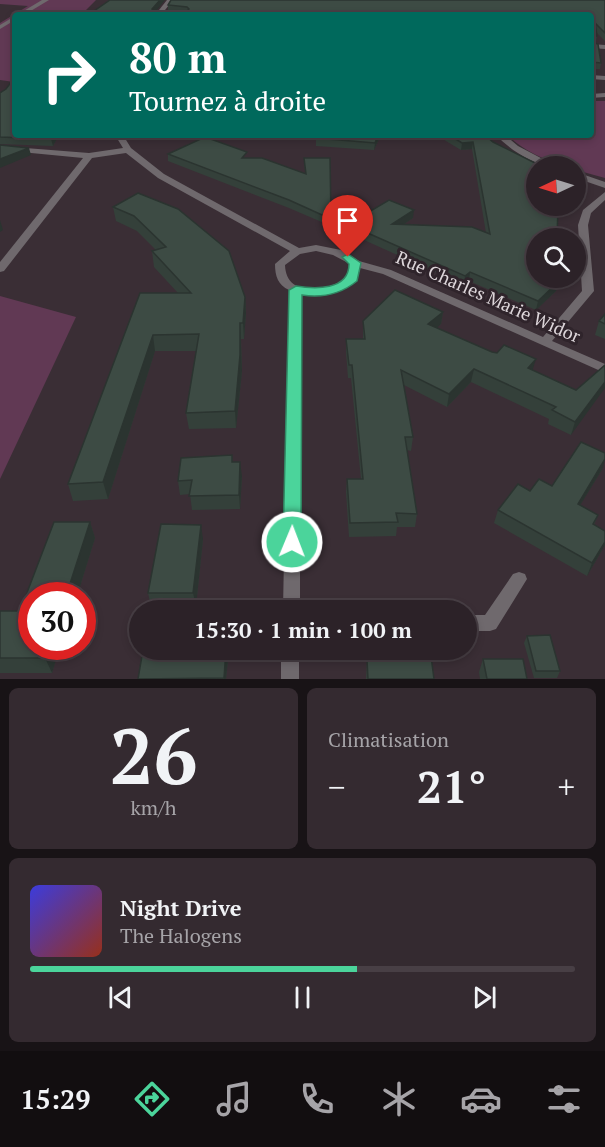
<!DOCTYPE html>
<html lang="fr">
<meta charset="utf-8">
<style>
:root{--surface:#2c2228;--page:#342a30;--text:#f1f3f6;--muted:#a6a4a8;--line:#483f45;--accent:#4bd49b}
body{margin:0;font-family:"PT Serif",serif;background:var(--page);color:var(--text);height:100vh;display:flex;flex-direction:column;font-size:22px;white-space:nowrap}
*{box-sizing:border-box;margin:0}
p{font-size:20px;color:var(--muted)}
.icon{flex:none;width:33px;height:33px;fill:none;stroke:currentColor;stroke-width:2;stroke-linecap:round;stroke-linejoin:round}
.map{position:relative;height:679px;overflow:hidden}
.sheet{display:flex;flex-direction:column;gap:9px;padding:9px;background:#181316;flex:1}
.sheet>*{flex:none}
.top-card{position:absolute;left:12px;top:12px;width:582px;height:126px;border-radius:6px;box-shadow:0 3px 9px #0003,0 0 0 2px var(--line);background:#00695c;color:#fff;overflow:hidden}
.needle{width:39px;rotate:266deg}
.controls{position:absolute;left:526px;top:156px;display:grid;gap:12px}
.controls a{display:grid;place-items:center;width:60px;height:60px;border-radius:50%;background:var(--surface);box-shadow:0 3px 9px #0003,0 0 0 2px var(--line);font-size:30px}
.speed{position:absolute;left:18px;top:582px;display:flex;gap:12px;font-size:30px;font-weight:700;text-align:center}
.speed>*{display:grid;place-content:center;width:78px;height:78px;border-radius:50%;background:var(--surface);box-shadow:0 3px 9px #0003,0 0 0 2px var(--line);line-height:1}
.speed .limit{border:9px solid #d22;background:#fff;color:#111}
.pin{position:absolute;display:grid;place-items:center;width:51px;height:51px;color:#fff;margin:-62px -26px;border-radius:50% 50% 50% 0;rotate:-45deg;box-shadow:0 0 6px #0007}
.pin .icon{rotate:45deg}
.me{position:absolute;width:66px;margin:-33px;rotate:1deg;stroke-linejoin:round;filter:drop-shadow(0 0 4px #0008)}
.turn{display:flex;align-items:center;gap:21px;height:126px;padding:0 18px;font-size:27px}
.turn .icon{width:78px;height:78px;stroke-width:2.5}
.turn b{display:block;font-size:42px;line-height:51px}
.big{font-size:45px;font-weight:700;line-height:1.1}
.sheet .widget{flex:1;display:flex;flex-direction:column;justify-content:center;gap:9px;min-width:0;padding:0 21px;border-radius:9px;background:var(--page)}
.sheet .dial{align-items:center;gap:0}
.dial b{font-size:78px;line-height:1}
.song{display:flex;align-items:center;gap:18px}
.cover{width:72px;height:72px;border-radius:9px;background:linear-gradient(135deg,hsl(240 70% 55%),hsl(10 70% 35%))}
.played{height:6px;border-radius:3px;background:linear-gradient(90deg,var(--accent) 60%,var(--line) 60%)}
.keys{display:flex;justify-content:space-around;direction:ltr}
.heat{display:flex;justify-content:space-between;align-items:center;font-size:33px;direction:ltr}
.sheet .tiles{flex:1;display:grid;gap:9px;grid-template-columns:1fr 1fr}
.widget:last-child{grid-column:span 2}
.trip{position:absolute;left:129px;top:600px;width:348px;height:60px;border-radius:30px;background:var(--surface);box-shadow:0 3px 9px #0003,0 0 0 2px var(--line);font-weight:700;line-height:60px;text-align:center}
.dock{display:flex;height:96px;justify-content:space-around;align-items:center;background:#120e10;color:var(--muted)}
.dock .icon{width:42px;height:42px}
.dock .selected{color:var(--accent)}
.dock b{font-size:27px;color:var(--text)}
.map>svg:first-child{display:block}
.green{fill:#613954}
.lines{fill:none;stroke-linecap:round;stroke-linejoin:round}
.service{fill:#6f696d;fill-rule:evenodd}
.minor{fill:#6f696d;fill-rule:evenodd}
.wall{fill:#34403a}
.shaded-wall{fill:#2b3430}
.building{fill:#3d4b44;stroke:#2b3430;stroke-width:1.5}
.route{fill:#4bd49b;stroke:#318a65;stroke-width:1.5}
.labels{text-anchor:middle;stroke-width:6;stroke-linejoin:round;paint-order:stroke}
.street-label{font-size:18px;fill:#ddd6da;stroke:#2f242b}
</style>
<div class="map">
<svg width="605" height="679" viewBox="0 0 605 679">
<rect width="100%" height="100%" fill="#3a2e35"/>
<g class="green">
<polygon points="0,0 96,0 81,15 15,15 14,82 0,80 0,23 28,6 0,4"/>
<path d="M591 101H605V178L576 170V166C555 166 522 151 508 135H591Z"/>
<polygon points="0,296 76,317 0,479"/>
</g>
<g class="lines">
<g class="service">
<polygon points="42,0 49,0 24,15 17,15"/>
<polygon points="15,16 15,20 0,29 0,25"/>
</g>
<g class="minor">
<polygon points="167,0 173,0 161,15 155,15"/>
<polygon points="591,44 605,45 605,49 591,48"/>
<polygon points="591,75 605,76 605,80 591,79"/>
<polygon points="605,93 605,97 591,98 591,94"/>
<path d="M115 135H123L131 148 164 174 299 248 316 245 341 250 359 261 391 270 543 337 582 291 578 225 583 210 605 192V200L591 213 588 225 594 291 552 341 605 364V373L383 274 360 268 357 280C341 293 321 299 300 294V610H283L289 290C278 285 275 276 275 264L290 251 158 178 126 153 92 158 4 271 0 272V262L83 158 0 150V146L89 153 123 148ZM316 251 333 255 350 264 348 277C329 291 286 299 285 265L300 254Z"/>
<path d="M496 135H505L518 146 556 166C537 168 509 149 496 135Z"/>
<polygon points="576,172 605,182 605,188 576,178"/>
<polygon points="519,572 525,574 527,579 496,629 490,631 466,631 466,615 485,615 513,574"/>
<rect x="281" y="650" width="18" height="29"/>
</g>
</g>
<g class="wall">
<polygon points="605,0 605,41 596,32 597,36 596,42 592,42 601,63 600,69 591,69 591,15 156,12 178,12 168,10 168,5"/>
<polygon points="0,93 59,135 53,146 0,144"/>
<polygon points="316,135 485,135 537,238 537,278 558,282 556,291 536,310 469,281 464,285 344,231 345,223 413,218 404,224 486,233 472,149 461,150 436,135 379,139 374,150 316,146"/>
<polygon points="168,154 247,158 305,173 304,158 331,219 331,226 289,208 168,161"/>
<polygon points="138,193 245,297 246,313 244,339 241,339 242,371 236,428 189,429 186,413 196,351 155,351 108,499 73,501 68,484 140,293 178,293 154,267 152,251 156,250 137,231 116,221 113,207"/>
<polygon points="443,312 441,324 436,328 576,390 605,365 571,435 548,424 549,419 471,382 447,407 404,385 413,437 411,451 407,450 417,514 415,527 397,527 396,536 349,537 346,492 347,479 361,479 351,378 348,378 346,352 346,339 363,339 363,321"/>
<polygon points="605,314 605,339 595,335 599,321"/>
<polygon points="232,455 233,462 242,476 240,509 192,510 190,494 180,495 178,481"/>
<polygon points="603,468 580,505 598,515 594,525 605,545 587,576 494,523 498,510 552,486"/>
<polygon points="54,522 90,522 95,538 77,596 32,596 32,646 60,646 52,673 0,673 0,611 20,611"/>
<polygon points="203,539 196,606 151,606 148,593"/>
<polygon points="527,636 560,671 557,678 534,678 524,643"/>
<polygon points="143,650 229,650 226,679 138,679"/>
<polygon points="483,659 527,679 480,679 479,672"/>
<polygon points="367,660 434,679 366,679"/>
</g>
<g class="shaded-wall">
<polygon points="160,0 165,0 153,15 152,9"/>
<polygon points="53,135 59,135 53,146 51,139"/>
<polygon points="378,135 379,135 379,139 374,150 375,143"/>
<polygon points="473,142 472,149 461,150 462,143"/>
<polygon points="29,148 31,155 0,168 0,159"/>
<polygon points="414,210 413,218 392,232 392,224"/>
<polygon points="0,220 3,230 0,232"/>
<polygon points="470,272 469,281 464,285 465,276"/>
<polygon points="558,282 556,291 536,310 538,301"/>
<polygon points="245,297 246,313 244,339 243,323"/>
<polygon points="443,312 441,324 426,337 428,324"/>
<polygon points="240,323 242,371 236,428 235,411"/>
<polygon points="153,335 155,351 108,499 103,482"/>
<polygon points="536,359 532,372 528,368"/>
<polygon points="474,369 471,382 447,407 449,394"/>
<polygon points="605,382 605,388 571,435 575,422"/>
<polygon points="605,459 603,468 573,517 578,504"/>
<polygon points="240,462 242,476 240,509 239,495"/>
<polygon points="90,522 95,538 77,596 66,596"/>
<polygon points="201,525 203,539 196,606 193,593"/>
<polygon points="605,542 605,545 587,576 592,563"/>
<polygon points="49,646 60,646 52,673 45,658"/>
<polygon points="226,650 229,650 226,679 224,679"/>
</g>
<g class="building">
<polygon points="110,0 160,0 152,9 154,12 186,12 189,9 187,7 168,5 171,0 605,0 605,33 595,23 597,36 591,36 591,15 75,15 78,12 91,13"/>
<polygon points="591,42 598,44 601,63 591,62"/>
<polygon points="15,77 15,135 53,135 51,139 0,137 0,93 6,89"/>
<polygon points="316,135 378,135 375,143 316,138"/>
<polygon points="449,135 485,135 493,142 541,166 537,166 537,206 558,206 557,238 537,238 537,278 547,278 558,282 538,301 470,272 465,276 345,223 352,222 389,200 414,210 392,224 472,227 490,234 473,142 462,143"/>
<polygon points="205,137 247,152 242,158 262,158 306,174 304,158 330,158 331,219 289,200 168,154"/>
<polygon points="0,145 29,148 0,159"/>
<polygon points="138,193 178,209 229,251 245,297 243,323 240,323 240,355 235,411 186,413 199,334 153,335 103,482 68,484 140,293 191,293 152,251 166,247 134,216 113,207"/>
<polygon points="395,290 443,312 428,324 492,352 497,353 504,345 536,359 528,368 576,390 605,365 605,382 575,422 552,410 556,407 474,369 449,394 401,370 413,437 405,437 417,514 396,513 398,522 350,523 347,479 363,479 352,365 349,365 346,339 365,339 363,321"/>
<polygon points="605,314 605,324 599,321"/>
<polygon points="581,442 605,453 605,459 578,504 598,515 593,524 605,531 605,542 592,563 498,510 518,484 530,491 539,479 552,486"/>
<polygon points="232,455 232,462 240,462 239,495 189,496 192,480 178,481 181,458"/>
<polygon points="54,522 90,522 66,596 32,596 32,646 49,646 45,658 0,658 0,611 20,611"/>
<polygon points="161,524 201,525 193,593 148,593"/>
<polygon points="550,635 560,671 536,671 527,636"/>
<polygon points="143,650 226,650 224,678 138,679"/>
<polygon points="371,656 431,656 434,679 368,679 367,660 371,660"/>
<polygon points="483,659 523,659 527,679 487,679"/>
</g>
<path class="route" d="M348 254 361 263 357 281C341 294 322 298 302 295L301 542 298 547 292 549 285 547 283 542 289 290 296 286C314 289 349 291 349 264L342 257Z"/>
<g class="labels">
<g class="street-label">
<text transform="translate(488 297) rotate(24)" y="6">Rue Charles Marie Widor</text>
</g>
</g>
</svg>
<div class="controls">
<a><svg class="needle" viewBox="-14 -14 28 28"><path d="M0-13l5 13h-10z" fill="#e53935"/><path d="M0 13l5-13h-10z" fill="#a6a4a8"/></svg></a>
<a><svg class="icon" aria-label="search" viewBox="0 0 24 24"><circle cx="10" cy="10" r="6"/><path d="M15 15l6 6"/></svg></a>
</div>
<div class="speed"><div class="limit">30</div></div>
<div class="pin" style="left:348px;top:257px;background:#d93025"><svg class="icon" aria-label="arrive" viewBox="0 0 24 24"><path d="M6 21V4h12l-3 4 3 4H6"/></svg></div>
<svg class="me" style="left:292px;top:542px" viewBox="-20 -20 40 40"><circle r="17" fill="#4bd49b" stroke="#fff" stroke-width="3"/><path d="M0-11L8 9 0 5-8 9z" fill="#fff"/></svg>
<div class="trip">15:30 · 1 min · 100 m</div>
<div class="top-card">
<div class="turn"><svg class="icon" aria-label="right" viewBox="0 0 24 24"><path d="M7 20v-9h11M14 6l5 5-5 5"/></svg><div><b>80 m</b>Tournez à droite</div></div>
</div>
</div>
<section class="sheet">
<div class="tiles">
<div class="widget dial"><b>26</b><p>km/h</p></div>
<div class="widget"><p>Climatisation</p>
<div class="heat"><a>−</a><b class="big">21°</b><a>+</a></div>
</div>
<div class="widget">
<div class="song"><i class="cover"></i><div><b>Night Drive</b><p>The Halogens</p></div></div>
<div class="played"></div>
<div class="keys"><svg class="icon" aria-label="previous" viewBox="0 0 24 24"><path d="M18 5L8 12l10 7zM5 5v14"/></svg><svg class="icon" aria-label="pause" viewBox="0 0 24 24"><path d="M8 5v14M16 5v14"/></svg><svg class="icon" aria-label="next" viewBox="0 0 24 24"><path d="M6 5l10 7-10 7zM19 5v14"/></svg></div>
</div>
</div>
</section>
<nav class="dock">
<b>15:29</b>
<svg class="icon selected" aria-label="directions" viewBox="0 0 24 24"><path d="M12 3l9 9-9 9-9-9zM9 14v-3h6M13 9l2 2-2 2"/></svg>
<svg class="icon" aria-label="music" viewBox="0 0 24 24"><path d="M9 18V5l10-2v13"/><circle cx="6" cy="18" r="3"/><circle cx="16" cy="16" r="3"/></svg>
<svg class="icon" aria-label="phone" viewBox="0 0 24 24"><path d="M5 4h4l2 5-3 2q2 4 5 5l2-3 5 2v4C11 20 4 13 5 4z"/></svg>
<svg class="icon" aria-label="climate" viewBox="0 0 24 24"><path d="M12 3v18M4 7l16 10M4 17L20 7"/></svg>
<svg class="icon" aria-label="car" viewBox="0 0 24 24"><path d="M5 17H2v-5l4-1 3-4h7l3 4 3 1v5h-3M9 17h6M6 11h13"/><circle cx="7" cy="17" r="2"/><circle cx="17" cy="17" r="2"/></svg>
<svg class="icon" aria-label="filters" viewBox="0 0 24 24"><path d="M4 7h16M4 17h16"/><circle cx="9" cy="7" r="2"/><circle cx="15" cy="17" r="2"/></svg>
</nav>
